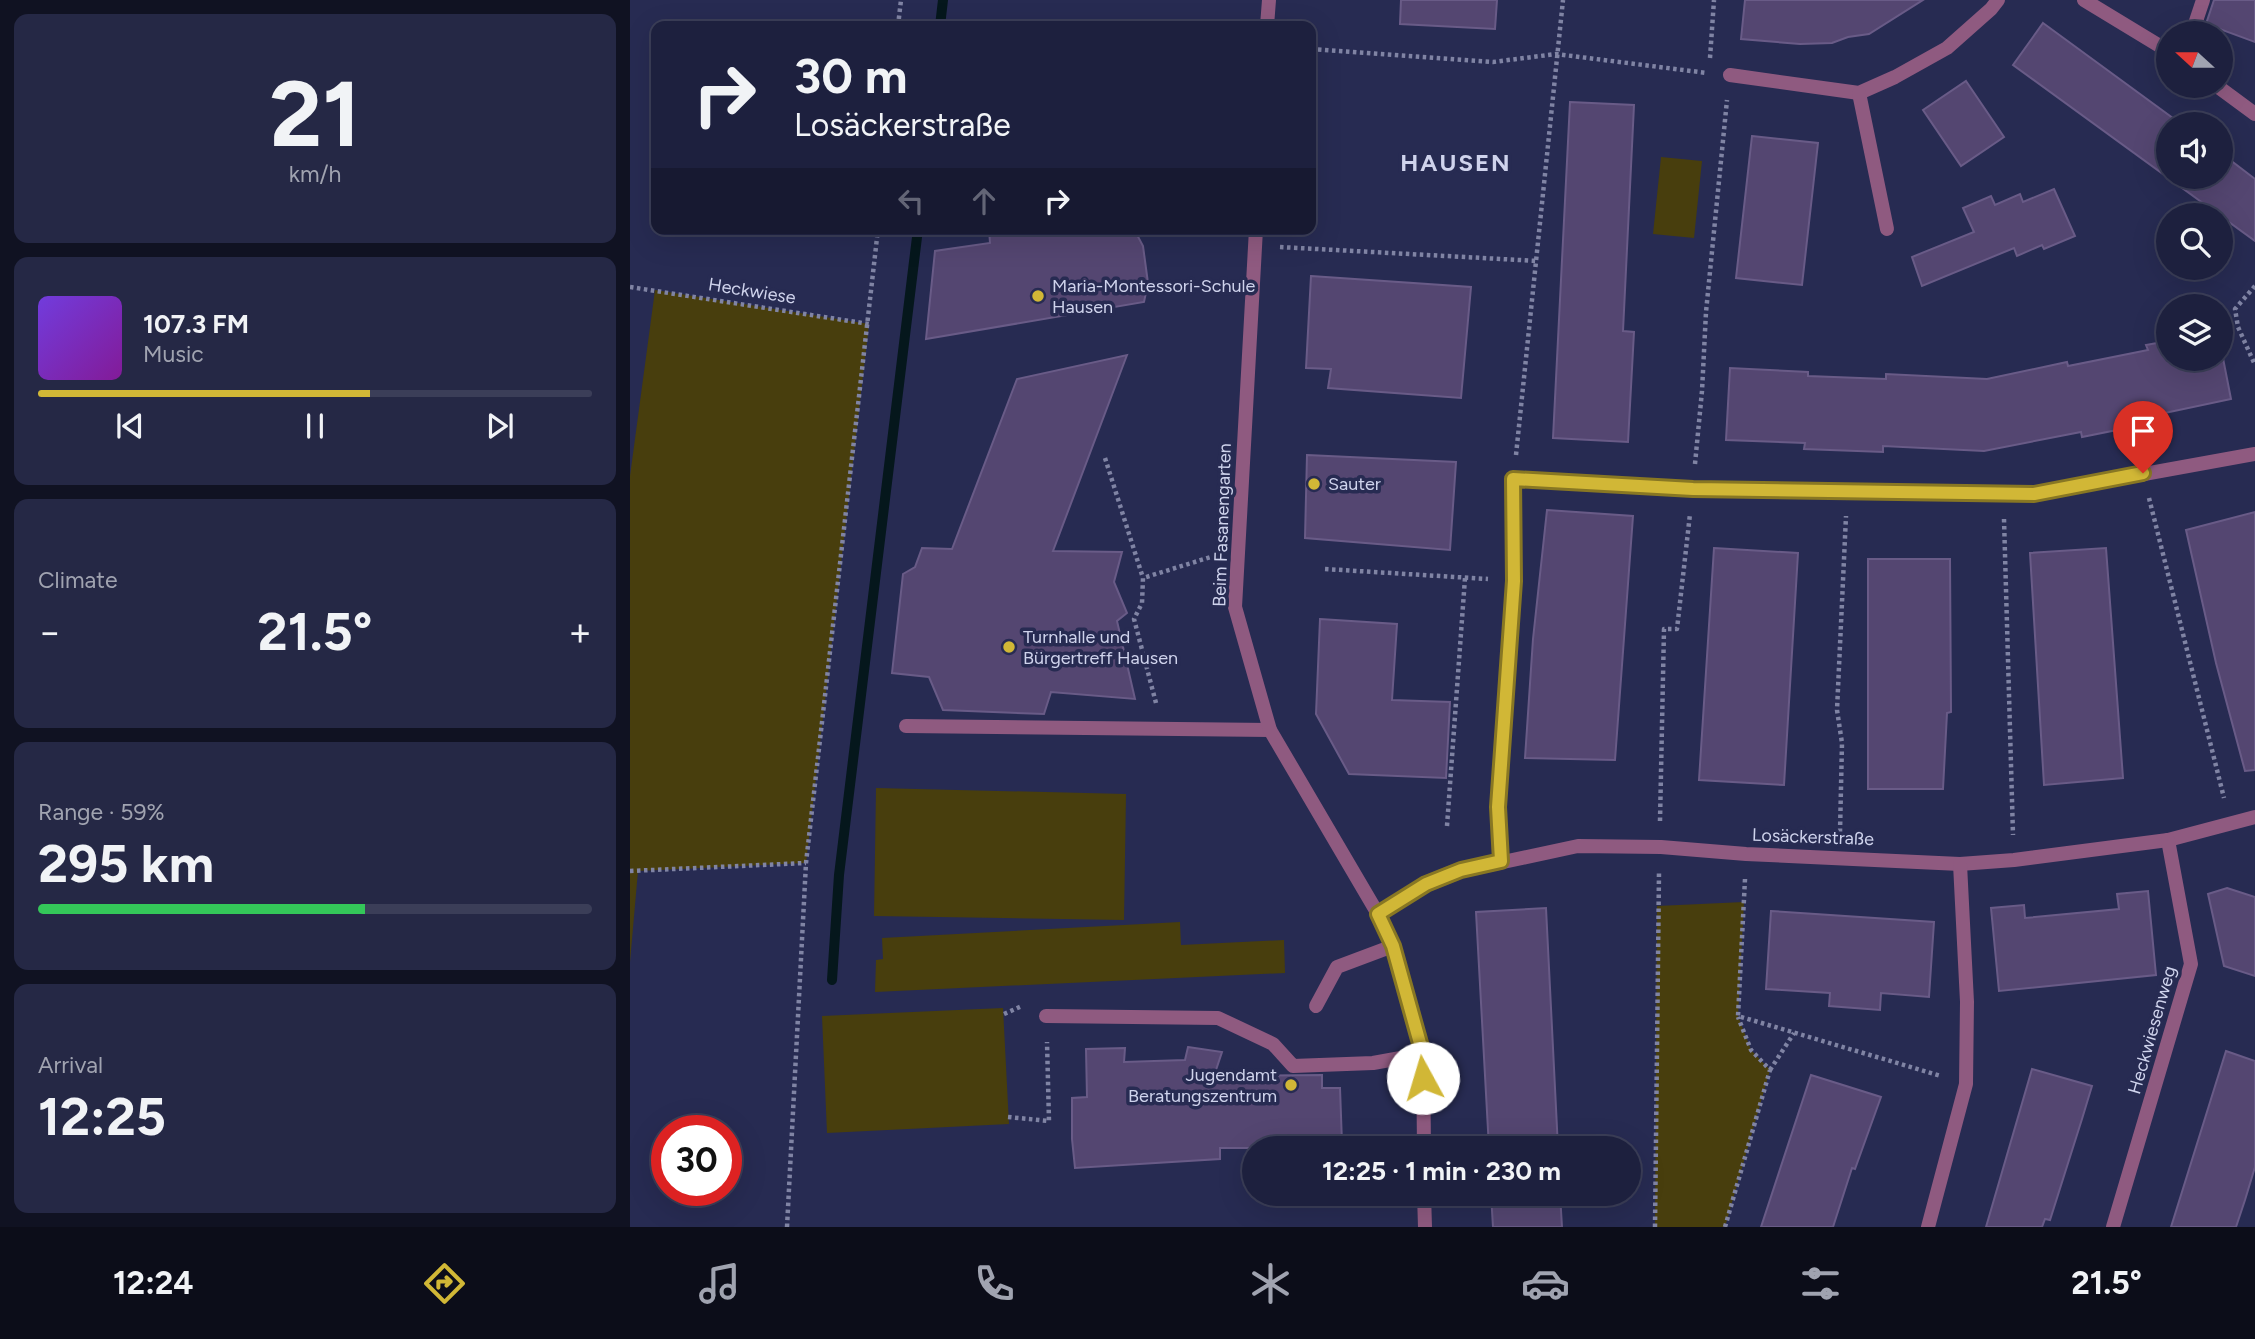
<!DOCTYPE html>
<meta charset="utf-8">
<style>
:root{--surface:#1d203e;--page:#252845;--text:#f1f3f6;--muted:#a0a3b0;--line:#3b3e58;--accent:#d1b736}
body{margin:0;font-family:Figtree,sans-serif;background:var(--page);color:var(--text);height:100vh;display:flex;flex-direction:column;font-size:26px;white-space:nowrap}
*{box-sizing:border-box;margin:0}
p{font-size:23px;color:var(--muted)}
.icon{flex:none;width:38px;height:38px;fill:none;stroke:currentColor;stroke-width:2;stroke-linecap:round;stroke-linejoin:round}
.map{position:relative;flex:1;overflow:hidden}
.details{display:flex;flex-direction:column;gap:14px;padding:14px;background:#101222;width:630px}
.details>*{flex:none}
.top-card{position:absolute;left:21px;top:21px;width:665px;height:214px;border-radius:14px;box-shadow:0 7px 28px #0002,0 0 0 2px var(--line);background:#1d203e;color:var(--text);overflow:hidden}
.needle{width:46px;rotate:291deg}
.tools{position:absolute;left:1526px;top:21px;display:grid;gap:14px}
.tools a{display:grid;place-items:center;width:77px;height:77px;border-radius:50%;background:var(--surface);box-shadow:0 7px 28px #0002,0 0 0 2px var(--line);font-size:35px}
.speed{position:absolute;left:21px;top:1115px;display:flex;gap:14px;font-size:35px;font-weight:700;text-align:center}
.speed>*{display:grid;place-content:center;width:91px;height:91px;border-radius:50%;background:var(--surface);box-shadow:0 7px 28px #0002,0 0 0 2px var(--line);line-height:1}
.speed .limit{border:10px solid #d22;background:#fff;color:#111}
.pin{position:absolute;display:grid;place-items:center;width:60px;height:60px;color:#fff;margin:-72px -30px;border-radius:50% 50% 50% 0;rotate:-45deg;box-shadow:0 0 7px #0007}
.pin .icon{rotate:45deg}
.me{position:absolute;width:77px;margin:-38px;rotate:354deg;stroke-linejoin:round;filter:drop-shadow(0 0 5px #0008)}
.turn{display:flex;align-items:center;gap:24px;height:147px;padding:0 28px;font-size:32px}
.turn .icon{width:91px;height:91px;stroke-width:2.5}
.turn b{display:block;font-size:49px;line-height:60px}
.lanes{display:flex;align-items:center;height:66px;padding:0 28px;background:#0003;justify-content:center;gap:35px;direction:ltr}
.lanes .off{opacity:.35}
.big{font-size:52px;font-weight:700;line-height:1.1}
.details .tile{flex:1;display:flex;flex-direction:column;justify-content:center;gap:10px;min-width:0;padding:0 24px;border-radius:14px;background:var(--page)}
.details .dial{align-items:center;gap:0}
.dial b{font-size:91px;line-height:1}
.song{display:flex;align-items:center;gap:21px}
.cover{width:84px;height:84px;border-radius:10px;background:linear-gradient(135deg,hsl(260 70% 55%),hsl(290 70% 35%))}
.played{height:7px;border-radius:4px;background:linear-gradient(90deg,var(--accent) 60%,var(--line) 60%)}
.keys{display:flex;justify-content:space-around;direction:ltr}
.heat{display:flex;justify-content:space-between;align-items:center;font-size:38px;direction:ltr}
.charge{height:10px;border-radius:5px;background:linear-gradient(90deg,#34c759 59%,var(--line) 0)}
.trip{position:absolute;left:612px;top:1136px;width:399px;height:70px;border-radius:35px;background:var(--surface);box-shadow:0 7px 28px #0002,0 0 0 2px var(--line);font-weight:700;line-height:70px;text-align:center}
.menu{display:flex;height:112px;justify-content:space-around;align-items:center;background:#0c0d19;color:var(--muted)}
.menu .icon{width:49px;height:49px}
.menu .current{color:var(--accent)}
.menu b{font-size:32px;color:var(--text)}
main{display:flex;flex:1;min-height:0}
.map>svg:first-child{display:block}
.green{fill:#483e0d}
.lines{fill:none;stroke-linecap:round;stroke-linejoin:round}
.stream{stroke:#05171c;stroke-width:10}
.building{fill:#544671;stroke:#695b87;stroke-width:2}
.path{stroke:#8084a4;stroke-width:4.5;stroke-dasharray:3.5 3.5;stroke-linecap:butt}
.lane{stroke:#8f5a80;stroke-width:14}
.street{stroke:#8f5a80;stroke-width:14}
.route-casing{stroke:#887723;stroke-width:18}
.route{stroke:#d1b736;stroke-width:12}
.poi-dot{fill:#d1b736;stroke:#272b52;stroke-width:2.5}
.labels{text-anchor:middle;stroke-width:7;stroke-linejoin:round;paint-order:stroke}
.poi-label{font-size:18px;fill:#cfd3ec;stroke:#272b52;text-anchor:start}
.street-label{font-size:18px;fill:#cfd3ec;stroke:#272b52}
.district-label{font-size:24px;font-weight:bold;letter-spacing:2px;fill:#cfd3ec;stroke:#272b52}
</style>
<main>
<section class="details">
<div class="tile dial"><b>21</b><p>km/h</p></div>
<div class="tile">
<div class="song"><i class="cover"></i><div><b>107.3 FM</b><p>Music</p></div></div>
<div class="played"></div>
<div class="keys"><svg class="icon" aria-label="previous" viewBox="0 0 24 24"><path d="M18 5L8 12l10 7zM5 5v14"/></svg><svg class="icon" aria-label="pause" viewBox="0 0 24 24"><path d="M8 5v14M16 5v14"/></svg><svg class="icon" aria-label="next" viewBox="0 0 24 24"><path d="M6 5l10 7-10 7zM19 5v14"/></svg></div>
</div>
<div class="tile"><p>Climate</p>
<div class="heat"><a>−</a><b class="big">21.5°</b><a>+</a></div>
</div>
<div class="tile"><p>Range · 59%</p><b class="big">295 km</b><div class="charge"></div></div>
<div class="tile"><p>Arrival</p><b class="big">12:25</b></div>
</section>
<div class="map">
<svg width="1625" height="1227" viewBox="0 0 1625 1227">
<rect width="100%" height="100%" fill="#272b52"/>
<g class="green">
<polygon points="1031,157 1072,161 1064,238 1023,234"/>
<polygon points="25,290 239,324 176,863 8,871 0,962 0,476"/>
<polygon points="246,788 496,794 494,920 244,916"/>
<polygon points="1114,902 1108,1016 1121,1050 1140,1070 1095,1227 1025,1227 1027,906"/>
<polygon points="550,922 551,945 654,940 655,973 245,992 246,960 253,959 252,938"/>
<polygon points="373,1008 379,1124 197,1133 192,1016"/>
</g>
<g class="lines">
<g class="stream">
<polyline points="310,26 313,0"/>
<polyline points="202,980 209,875 288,229"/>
</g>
</g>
<g class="building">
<polygon points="771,0 867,0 865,29 770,24"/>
<polygon points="1115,0 1293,0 1239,34 1218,37 1202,43 1170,44 1111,39"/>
<polygon points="1584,0 1625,0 1625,42 1576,24"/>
<polygon points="1413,23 1551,124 1538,124 1538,177 1591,177 1591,153 1625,179 1625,241 1383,65"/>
<polygon points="1336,81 1374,137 1331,166 1293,110"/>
<polygon points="940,102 1004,105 993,331 1004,332 998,442 923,438"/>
<polygon points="1122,136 1188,143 1172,285 1106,278"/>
<polygon points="1424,189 1445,236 1414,249 1412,245 1387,256 1384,248 1292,286 1282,257 1344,232 1333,208 1361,196 1365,205 1390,194 1393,202"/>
<polygon points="359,229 504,229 513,246 518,283 514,302 296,339 305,251 360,243"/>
<polygon points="681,276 841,287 831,398 698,388 701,369 676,368"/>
<polygon points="1538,341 1538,359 1591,359 1591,348 1601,399 1530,414 1532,421 1452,437 1451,432 1354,451 1253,446 1253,452 1174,449 1175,443 1096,440 1100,368 1178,372 1178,376 1256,379 1256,374 1357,379 1437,362 1438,366 1518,350 1516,345"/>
<polygon points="497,355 423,551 492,552 484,582 497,613 487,621 505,699 421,692 414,714 313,710 299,677 262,673 273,574 285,567 292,548 322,549 387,379"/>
<polygon points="677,455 826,462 820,550 675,538"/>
<polygon points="917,510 1003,516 985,760 895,758 903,639"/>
<polygon points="1625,512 1625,770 1615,771 1586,663 1556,530"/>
<polygon points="1084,548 1168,553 1154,785 1069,780"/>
<polygon points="1476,548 1493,778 1414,785 1400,553"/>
<polygon points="1238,559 1320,559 1321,712 1317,713 1313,789 1238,789"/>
<polygon points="690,619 767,624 762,700 820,702 816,778 719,774 686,714"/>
<polygon points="1597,888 1625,897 1625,976 1594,966 1578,894"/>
<polygon points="1518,891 1526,975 1369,991 1361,908 1394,905 1395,918 1489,909 1487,894"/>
<polygon points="916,908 928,1148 859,1148 846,912"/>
<polygon points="1141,911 1304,922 1299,997 1251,993 1250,1010 1199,1006 1200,993 1136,989"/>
<polygon points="558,1047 592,1052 584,1076 692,1075 692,1088 710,1088 712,1143 683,1144 683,1148 590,1148 590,1159 445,1168 442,1139 442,1098 457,1097 456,1049 495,1048 494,1062 555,1060"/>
<polygon points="1596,1051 1625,1061 1625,1167 1615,1200 1606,1227 1541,1227"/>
<polygon points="1402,1069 1462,1086 1452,1119 1420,1220 1415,1219 1412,1227 1356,1227"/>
<polygon points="1181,1075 1251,1097 1225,1169 1222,1168 1203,1227 1131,1227"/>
<polygon points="861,1194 930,1194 932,1227 863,1227"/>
</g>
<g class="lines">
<g class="path">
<polyline points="268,26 271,0"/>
<polyline points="681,49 863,62 926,54 1077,73"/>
<polyline points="1080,58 1084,0"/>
<polyline points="650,247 908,261"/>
<polyline points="1625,286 1605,309 1608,327 1625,365"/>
<polyline points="0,287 239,324"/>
<polyline points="886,455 933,0"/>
<polyline points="475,458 513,578"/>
<polyline points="1065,464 1072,391 1076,312 1097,100"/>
<polyline points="1519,498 1594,798"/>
<polyline points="1374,519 1383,835"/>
<polyline points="695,569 858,579"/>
<polyline points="526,703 504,619 512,603 513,578 584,556"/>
<polyline points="1030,821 1034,629 1047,629 1060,514"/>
<polyline points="817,826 835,578"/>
<polyline points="1210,832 1212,743 1207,710 1216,516"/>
<polyline points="0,871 176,863"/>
<polyline points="1115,879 1108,1016 1311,1076"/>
<polyline points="374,1014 392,1006"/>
<polyline points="1140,1070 1164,1033"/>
<polyline points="378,1117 419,1121 417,1042"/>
<polyline points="157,1227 176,863 248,229"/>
<polyline points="1025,1227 1029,872"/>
<polyline points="1095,1227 1140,1070 1121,1050 1108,1017"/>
</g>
<g class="lane">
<polyline points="1562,33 1573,0"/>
<polyline points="276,726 640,730"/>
<polyline points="686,1006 707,967 763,946"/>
<polyline points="416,1016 588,1018 643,1044 663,1066 743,1063 793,1054"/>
</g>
<g class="street">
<polyline points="1454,0 1538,51"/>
<polyline points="637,26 639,0"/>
<polyline points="1100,75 1229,93 1265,77 1317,48 1361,9 1368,0"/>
<polyline points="1587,86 1625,114"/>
<polyline points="1229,93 1257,229"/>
<polyline points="626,229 605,607 640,730 748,914 763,946 793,1054 794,1148"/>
<polyline points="871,861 868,807 884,581 883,479 1063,489 1404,494 1625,454"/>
<polyline points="748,914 796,884 831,871 948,846 1031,847 1116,854 1330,864 1384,860 1538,840 1625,817"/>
<polyline points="794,1194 795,1227"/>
<polyline points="1298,1227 1336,1084 1337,1002 1330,864"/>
<polyline points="1483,1227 1561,964 1538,840"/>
</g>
</g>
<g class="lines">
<g class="route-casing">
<polyline id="route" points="793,1078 793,1054 763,946 748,914 796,884 831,870 871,861 868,807 884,581 883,479 1063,489 1404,494 1513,473"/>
</g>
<use href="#route" class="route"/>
</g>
<g class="poi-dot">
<circle cx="408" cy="296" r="7"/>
<circle cx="684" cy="484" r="7"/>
<circle cx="379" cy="647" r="7"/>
<circle cx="661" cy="1085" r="7"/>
</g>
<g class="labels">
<g class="poi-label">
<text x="422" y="292">Maria-Montessori-Schule<tspan x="422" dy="21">Hausen</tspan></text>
<text x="698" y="490">Sauter</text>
<text x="393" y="643">Turnhalle und<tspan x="393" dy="21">Bürgertreff Hausen</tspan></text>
<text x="647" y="1081" text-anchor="end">Jugendamt<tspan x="647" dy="21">Beratungszentrum</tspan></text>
</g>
<g class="street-label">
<text transform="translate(122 291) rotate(9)" y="6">Heckwiese</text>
<text transform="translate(592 525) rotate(-88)" y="6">Beim Fasanengarten</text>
<text transform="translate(1183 837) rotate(2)" y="6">Losäckerstraße</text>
<text transform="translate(1522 1030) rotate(-74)" y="6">Heckwiesenweg</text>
</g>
<g class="district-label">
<text x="826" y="171">HAUSEN</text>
</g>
</g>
</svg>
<div class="tools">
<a><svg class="needle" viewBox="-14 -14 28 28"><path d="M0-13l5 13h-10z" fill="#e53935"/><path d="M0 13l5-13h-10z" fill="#a0a3b0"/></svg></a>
<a><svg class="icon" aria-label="sound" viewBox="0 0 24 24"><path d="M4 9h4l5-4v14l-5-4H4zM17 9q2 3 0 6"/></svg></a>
<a><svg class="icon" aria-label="search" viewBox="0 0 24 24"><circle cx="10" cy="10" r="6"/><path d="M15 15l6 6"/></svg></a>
<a><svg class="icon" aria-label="layers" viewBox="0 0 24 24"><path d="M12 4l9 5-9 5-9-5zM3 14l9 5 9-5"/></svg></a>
</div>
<div class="speed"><div class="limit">30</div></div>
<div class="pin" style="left:1513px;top:473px;background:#d93025"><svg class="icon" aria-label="arrive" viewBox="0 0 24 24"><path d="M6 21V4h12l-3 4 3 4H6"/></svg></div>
<svg class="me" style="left:793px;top:1078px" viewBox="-20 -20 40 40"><circle r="19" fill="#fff"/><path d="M0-13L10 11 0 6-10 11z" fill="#d1b736"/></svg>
<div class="trip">12:25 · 1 min · 230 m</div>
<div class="top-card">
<div class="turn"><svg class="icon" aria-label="right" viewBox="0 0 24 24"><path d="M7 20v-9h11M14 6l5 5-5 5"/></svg><div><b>30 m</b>Losäckerstraße</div></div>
<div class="lanes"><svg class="icon off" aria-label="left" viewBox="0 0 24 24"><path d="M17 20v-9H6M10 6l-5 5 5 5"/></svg><svg class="icon off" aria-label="ahead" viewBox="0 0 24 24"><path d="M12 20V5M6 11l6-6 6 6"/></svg><svg class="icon" aria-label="right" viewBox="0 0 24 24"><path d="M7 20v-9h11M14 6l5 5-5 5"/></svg></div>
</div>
</div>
</main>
<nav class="menu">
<b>12:24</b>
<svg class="icon current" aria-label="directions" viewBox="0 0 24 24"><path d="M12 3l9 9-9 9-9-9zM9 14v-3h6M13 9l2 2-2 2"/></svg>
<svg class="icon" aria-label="music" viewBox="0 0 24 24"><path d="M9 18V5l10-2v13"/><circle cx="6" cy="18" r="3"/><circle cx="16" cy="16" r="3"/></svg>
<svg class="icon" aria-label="phone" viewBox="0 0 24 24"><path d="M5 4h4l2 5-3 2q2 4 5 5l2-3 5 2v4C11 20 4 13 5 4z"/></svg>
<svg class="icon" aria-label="climate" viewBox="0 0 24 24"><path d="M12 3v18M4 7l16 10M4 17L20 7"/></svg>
<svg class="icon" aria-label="car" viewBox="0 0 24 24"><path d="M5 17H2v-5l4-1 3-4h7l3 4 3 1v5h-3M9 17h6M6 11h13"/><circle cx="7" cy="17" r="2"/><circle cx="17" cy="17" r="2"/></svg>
<svg class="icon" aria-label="filters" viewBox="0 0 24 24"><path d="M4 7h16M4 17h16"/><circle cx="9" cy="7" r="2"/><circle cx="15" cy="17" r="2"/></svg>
<b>21.5°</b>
</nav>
